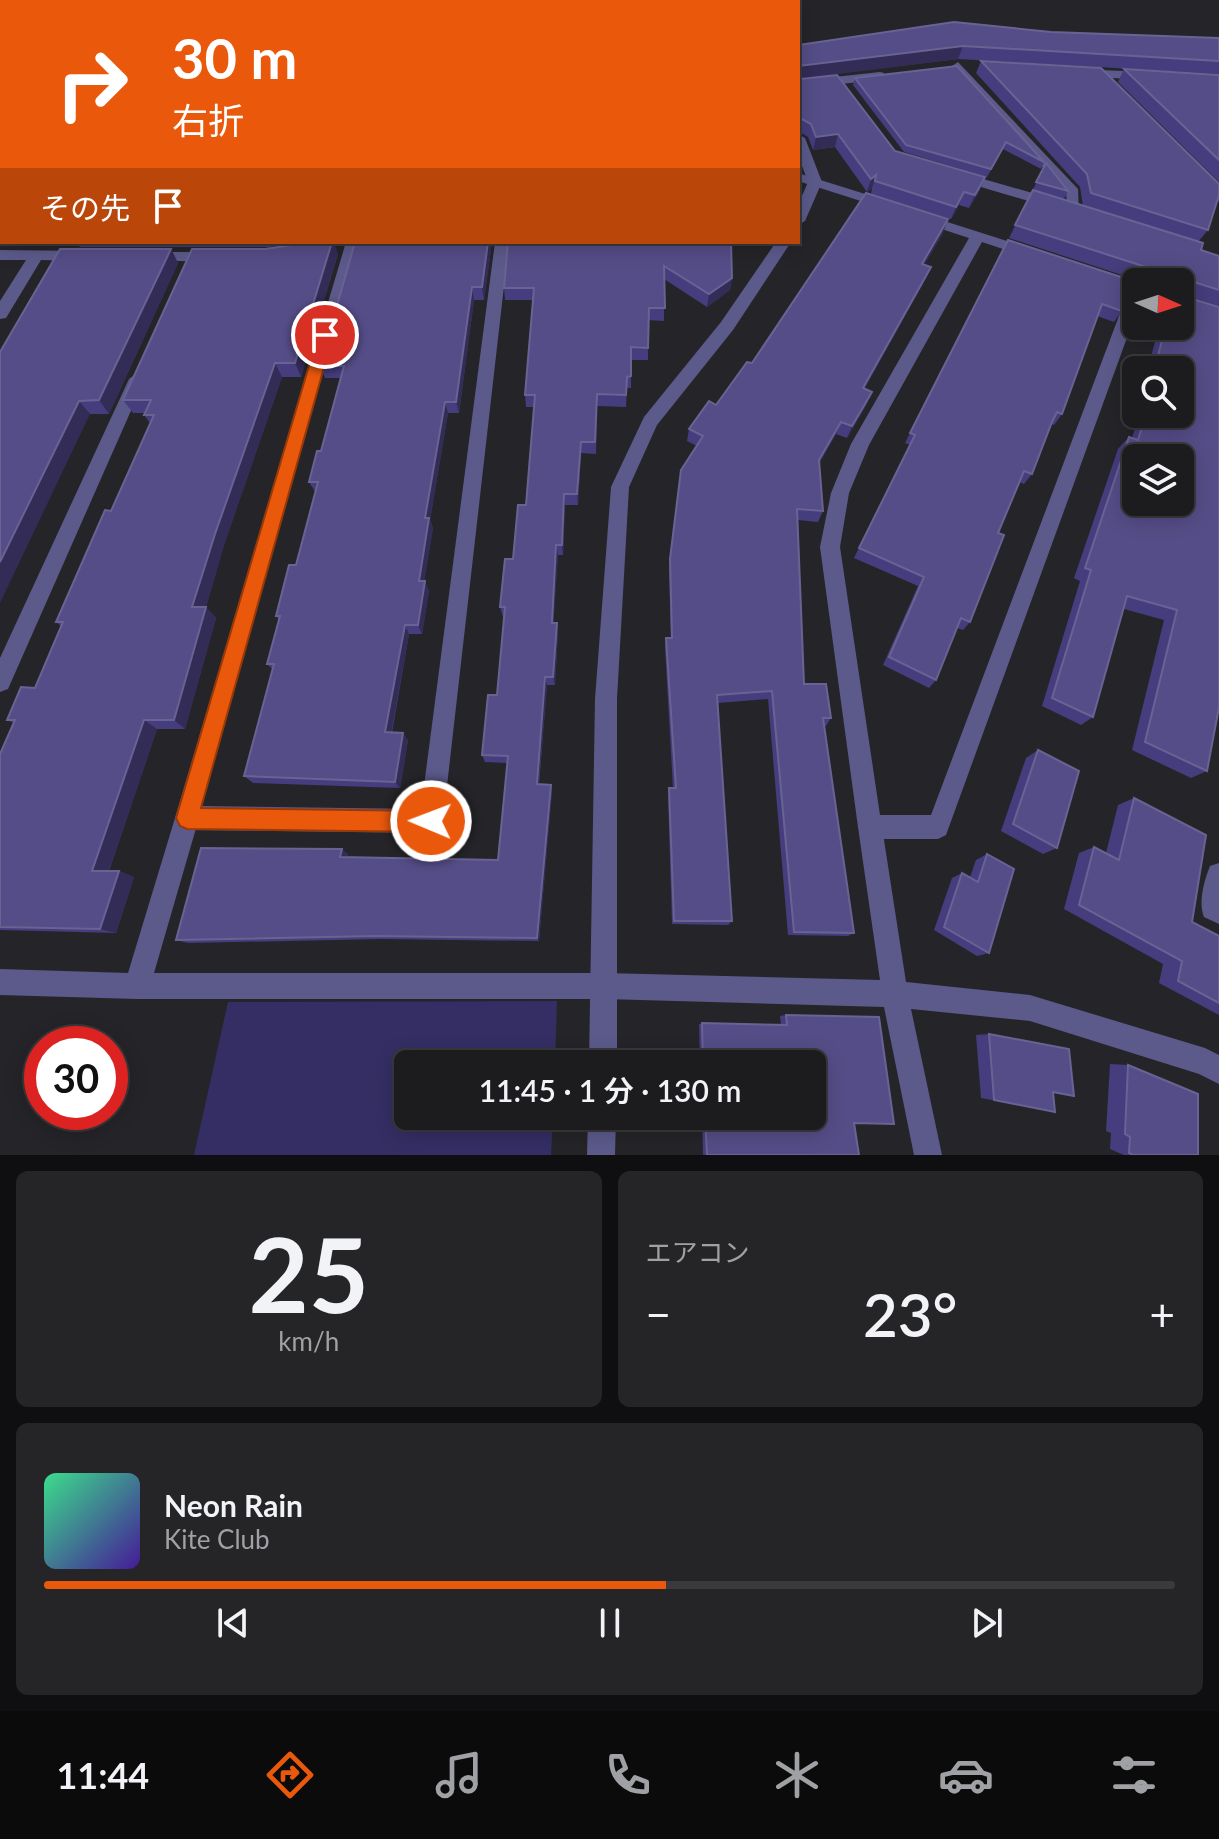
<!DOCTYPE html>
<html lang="ja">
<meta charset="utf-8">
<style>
:root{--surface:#1c1c1f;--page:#252528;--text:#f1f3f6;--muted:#a0a1a4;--line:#3a3a3d;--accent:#ea580c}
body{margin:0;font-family:Lato,"Noto Sans JP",sans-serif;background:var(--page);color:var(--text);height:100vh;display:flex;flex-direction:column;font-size:30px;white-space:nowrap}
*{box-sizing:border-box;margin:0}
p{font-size:26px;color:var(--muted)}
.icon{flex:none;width:44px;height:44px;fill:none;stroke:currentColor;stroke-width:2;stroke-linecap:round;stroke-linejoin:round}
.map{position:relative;height:1155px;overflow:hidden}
.sheet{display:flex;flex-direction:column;gap:16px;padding:16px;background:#0f0f11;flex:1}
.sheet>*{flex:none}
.banner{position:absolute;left:0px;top:0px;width:800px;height:244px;box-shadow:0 4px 20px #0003,0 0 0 2px var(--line);background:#ea580c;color:#fff;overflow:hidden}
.needle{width:52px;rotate:93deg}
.tools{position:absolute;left:1122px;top:268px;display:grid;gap:16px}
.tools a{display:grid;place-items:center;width:72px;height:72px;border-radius:12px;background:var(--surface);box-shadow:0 4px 20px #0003,0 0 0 2px var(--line);font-size:40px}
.speed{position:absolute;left:24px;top:1026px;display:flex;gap:16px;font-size:40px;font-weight:700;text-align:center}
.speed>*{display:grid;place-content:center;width:104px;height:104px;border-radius:50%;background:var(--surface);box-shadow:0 4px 20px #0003,0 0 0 2px var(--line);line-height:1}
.speed .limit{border:12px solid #d22;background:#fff;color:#111}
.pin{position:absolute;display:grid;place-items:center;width:68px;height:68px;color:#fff;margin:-34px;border:4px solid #fff;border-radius:50%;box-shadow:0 2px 8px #0007}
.me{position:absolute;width:88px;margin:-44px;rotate:271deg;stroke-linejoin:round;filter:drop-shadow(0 0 6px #0008)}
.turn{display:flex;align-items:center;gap:28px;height:168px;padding:0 40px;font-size:36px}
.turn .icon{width:104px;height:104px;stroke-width:2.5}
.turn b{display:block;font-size:56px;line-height:68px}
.then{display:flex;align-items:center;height:76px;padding:0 40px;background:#0003;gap:16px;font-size:30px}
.big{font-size:60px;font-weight:600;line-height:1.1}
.sheet .tile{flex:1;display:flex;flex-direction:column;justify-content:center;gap:12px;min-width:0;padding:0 28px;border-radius:12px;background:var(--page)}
.sheet .dial{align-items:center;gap:0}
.dial b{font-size:104px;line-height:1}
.song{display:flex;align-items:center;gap:24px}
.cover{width:96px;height:96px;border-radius:12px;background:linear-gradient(135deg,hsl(150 70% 55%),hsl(260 70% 35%))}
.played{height:8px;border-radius:4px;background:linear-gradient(90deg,var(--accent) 55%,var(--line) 55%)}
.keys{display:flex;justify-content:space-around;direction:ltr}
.heat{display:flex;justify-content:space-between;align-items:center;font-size:44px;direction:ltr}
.sheet .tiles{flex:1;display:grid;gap:16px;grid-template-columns:1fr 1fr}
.tile:last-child{grid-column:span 2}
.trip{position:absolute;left:394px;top:1050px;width:432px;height:80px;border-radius:12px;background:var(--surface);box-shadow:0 4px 20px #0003,0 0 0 2px var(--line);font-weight:600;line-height:80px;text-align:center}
.menu{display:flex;height:128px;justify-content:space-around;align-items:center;background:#0b0b0c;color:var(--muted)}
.menu .icon{width:56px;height:56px}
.menu .active{color:var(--accent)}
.menu b{font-size:36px;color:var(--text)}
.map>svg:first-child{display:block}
.green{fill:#342e64}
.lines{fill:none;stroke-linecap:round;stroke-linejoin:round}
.pedestrian{fill:#5c5a8b;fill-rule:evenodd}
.minor{fill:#5c5a8b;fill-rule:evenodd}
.tertiary{fill:#5c5a8b;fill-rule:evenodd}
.wall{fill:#453d7d}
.shaded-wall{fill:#322c57}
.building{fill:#554d87;stroke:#696394;stroke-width:2;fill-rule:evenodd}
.route{fill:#ea580c;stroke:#983908;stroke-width:2}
</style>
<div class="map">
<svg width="1219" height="1155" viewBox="0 0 1219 1155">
<rect width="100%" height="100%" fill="#252529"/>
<g class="green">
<polygon points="0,0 669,0 671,2 2,2 0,140"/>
<polygon points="557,1001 555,1064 408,1064 408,1116 553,1116 551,1155 194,1155 228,1002"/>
</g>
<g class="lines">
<polygon class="pedestrian" points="187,806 195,810 199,818 154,973 605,973 880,980 858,827 862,819 870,815 878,819 882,827 906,982 1030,995 1205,1048 1219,1055 1219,1084 1199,1074 1030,1021 911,1009 942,1155 914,1155 884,1007 605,999 137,999 0,995 0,969 128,973 175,818 179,810"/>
<g class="minor">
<polygon points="958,62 1078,189 1079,213 1069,213 954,179 952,176 959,172 1067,203 1066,193 954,69 952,66"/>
<polygon points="1075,69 1147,72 1153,76 1147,80 1079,76 1075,75"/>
<polygon points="880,72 884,73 884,79 798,89 798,81"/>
<polygon points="798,173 894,203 896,206 889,210 798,181"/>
<polygon points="919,213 1035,250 1037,253 1030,258 982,242 869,445 849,493 840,547 880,815 931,815 1128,292 1136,287 1136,313 946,835 938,839 870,839 862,835 858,827 820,547 831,493 851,444 969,238 914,220 914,214"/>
<polygon points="346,242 358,245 202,806 421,809 495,242 509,242 443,821 439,829 431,833 187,830 179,826 175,818"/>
<polygon points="0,250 84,251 92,256 84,261 41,260 6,318 0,319 0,301 26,260 0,260"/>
<polygon points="148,252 216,252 224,257 216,262 143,260 143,254"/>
<polygon points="137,373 145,379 8,689 0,692 0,658 129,379"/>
<path d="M1219 863V924L1204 917C1198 902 1204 881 1210 866Z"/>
</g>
<g class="tertiary">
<polygon points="798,134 805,138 822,182 805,221 798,225 798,205 808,182 798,155"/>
<polygon points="776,242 791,242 733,330 657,425 629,487 617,699 617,1064 589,1064 595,699 611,487 644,417 721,322"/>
<polygon points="588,1116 616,1116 615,1155 587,1155"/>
</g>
</g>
<g class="wall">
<polygon points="1051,32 1219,38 1219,74 958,59 801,78 895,151 980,190 969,208 959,205 951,219 871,194 872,188 867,192 835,147 813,150 808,137 800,132 800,149 798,158 798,45"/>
<polygon points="981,61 1219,184 1219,202 1217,202 1208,230 1198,242 1201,250 1219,256 1219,306 1189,297 1207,771 1191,778 1132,750 1164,620 1124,609 1093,717 1081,725 1042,706 1080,581 1074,578 1118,449 1129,437 1132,438 1140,414 1180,414 1180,370 1147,370 1156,339 1134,328 1136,322 1136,326 1180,326 1180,282 1137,282 1137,280 1009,238 1046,163 1068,191 1064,199 1083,206 1080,187 976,73"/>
<polygon points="957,66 1044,162 1041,169 1003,149 987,177 904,152 853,85 855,78"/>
<polygon points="1124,69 1219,75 1219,182 1118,82"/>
<polygon points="943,233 924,265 931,267 925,280 864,389 867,404 847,438 836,434 819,464 823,511 818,522 798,520 804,684 831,718 826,726 824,726 854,933 848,936 788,935 768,699 718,703 732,921 728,925 672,924 668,795 669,788 673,788 665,647 666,638 671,638 669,569 681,470 697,446 687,441 689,429 716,405 752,363"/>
<polygon points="1008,240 1122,311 1114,322 1097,316 1062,414 1054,425 1051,424 1032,474 1024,484 1019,482 998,533 970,622 963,630 957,628 936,680 929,688 883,665 918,586 854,558 910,445 905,443"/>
<polygon points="76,242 307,242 271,247 80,247"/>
<polygon points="355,242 492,242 484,300 474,300 459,413 448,413 430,520 433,528 424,581 429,591 422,634 409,634 392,733 408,740 400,788 253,783 244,776 273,670 267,664 279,620 276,616 296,565 316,493 309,482 321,451 341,378 325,378 320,366"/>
<polygon points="508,242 732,278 730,290 707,307 664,279 664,321 648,320 648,360 631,360 631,388 627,388 626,407 597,406 596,454 581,453 578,505 565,505 563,555 558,555 553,623 558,632 555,685 547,685 539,785 552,791 539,941 381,939 188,943 176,940 348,854 348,857 498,860 507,763 485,762 482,755 497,695 504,617 503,617 500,607 526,505 534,407 526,407 525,395 533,300 505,300 504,288"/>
<polygon points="171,249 178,263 109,414 90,414 0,352"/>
<polygon points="338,254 301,377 282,377 224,545 206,607 216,618 185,729 157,729 109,871 119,871 134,877 116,933 0,930 0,754 14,723 7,720 35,688 61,626 56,622 111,511 150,423 144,415 145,413 133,413 123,400"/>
<polygon points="1038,750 1057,848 1043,854 1001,831 1026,758"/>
<polygon points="1134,798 1192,922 1219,936 1219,1015 1159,983 1163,964 1064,909 1079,853 1094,847 1106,853 1118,805"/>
<polygon points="987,854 989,953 977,956 934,930 952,878 962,873 970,877 976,860"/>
<polygon points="786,1015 854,1123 859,1155 687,1155 703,1155 702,1116 812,1116 812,1064 700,1064 699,1024 781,1025 780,1016"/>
<polygon points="989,1034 1074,1096 1053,1093 1055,1112 981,1098 976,1035"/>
<polygon points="1110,1064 1128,1065 1198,1155 1124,1155 1110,1149 1111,1133 1106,1131"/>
</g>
<g class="shaded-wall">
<polygon points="963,46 958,59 798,79 798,66"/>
<polygon points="838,134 835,147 813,150 816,137"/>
<polygon points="876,175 872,188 867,192 871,179"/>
<polygon points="985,177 980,190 969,208 975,195"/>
<polygon points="964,192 959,205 951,219 956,207"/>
<polygon points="948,219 943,233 917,277 922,264"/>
<polygon points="269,242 307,242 271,247"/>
<polygon points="332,242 334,242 338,254 301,377 295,363"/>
<polygon points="488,242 492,242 484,300 482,287"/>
<polygon points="171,249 178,263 109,414 99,400"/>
<polygon points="931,267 925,280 858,401 863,388"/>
<polygon points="732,278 730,290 707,307 709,294"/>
<polygon points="472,287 474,300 459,413 456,402"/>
<polygon points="275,363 282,377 224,545 203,618 192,607 215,534"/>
<polygon points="872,392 867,404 847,438 852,426"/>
<polygon points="79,401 90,414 0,603 0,562"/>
<polygon points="445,402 448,413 430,520 433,528 423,591 419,581 425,518"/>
<polygon points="841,422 836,434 814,472 819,460"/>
<polygon points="581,442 581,453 578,505 577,494"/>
<polygon points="564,494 565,505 563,555 562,545"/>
<polygon points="556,545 558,555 553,632 552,623"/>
<polygon points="425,581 429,591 422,634 418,625"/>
<polygon points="206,607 216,618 185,729 174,720"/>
<polygon points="557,623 558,632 555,685 553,677"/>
<polygon points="405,625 409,634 390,740 385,732"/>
<polygon points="545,677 547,685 538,791 537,784"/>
<polygon points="144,720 157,729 107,876 92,871"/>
<polygon points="403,733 408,740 400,788 395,782"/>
<polygon points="551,785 552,791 539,941 537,938"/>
<polygon points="342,849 348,854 347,862 340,857"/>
<polygon points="119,871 134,877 116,933 100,929"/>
</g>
<g class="building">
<polygon points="954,22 1051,32 1219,38 1219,61 963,46 798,66 801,79 837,75 895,151 985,177 975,195 964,192 956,207 875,181 876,175 871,179 838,134 816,137 811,124 800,118 800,149 798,152 798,45"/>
<polygon points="981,61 1101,68 1219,184 1219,195 1208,230 1091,193 1087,174"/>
<polygon points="957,66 1044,162 1006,142 991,169 906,145 855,78"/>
<polygon points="1124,69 1219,75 1219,160"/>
<polygon points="1046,163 1068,191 1036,182"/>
<path d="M1033 190 1203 243 1201 250 1219 256V290L1191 281 1187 284 1189 298 1219 307V707L1207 771 1145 742 1177 610 1127 596 1093 717 1052 698 1091 570 1085 568 1129 437 1138 440 1146 414H1180V370H1160L1162 365 1156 363 1166 326H1180V282H1147L1146 267 1015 225ZM1136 458H1180V502H1136Z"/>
<polygon points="866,193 948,219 922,264 931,267 863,388 872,392 852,426 841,422 819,460 823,511 797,509 804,684 826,684 831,718 823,718 854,933 794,932 772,691 717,695 732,921 674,921 669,788 676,788 666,638 672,638 670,559 681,470 703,436 689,429 709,401 716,405 747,362 752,363"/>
<polygon points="1008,240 1133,281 1122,311 1102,304 1062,414 1057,412 1052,422 1032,474 1024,471 998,533 1004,535 970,622 961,618 936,680 889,657 924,577 859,548 915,435 910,433"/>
<polygon points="313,242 332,242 295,363 275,363 215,534 192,607 206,607 174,720 144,720 92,871 119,871 100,929 0,927 0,754 15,720 7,720 21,687 35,688 63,622 56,622 105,510 111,511 154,415 144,415 151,400 123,400 192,249 265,249"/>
<polygon points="355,242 488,242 482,287 472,287 456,402 445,402 425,518 429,518 419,581 425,581 418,625 405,625 385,732 403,733 395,782 244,776 274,664 267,664 280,616 276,616 289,565 296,565 318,482 309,482 317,451 321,451 344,366 320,366"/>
<polygon points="508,242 731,242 732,278 709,294 664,266 665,308 649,308 648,348 631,347 631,376 627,377 626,395 597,394 595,442 581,442 577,494 564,494 562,545 556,545 552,623 557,623 553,677 545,677 537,784 551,785 537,938 375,936 176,940 201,848 342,849 340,857 498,860 508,756 482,755 488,695 497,695 505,607 500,607 505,559 513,559 518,505 526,505 535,395 525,395 534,288 504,288"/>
<polygon points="60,249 171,249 99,400 79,401 0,562 0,352"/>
<polygon points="1038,750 1079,771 1057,848 1013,824"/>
<polygon points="1134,798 1206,835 1192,922 1219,936 1219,1003 1178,981 1182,961 1079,905 1094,847 1119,860"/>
<polygon points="987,854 1014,869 989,953 944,927 962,873 978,882"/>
<polygon points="786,1015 879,1017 894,1124 854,1123 859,1155 707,1155 705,1116 812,1116 812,1064 703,1064 702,1023 787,1025"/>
<polygon points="989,1034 1069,1049 1074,1096 1053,1092 1055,1112 994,1100"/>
<polygon points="1128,1065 1198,1094 1198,1155 1133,1155 1129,1153 1130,1137 1125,1134"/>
</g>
<polygon class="route" points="325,330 333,335 201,808 431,811 438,814 442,821 438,829 431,832 187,829 180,826 176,818 318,335"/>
</svg>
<div class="tools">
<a><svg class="needle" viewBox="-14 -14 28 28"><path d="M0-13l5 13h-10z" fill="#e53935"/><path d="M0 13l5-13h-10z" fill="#a0a1a4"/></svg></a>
<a><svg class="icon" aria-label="search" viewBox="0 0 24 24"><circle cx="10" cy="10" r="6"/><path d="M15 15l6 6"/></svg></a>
<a><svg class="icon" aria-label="layers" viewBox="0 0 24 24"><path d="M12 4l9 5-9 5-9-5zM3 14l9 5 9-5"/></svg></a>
</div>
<div class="speed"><div class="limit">30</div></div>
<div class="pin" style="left:325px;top:335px;background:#d93025"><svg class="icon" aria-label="arrive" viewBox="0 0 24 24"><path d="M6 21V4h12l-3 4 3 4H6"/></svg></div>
<svg class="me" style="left:431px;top:821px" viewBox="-20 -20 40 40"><circle r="17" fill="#ea580c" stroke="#fff" stroke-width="3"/><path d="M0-11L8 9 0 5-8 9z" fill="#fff"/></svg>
<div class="trip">11:45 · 1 分 · 130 m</div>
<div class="banner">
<div class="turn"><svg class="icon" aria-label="right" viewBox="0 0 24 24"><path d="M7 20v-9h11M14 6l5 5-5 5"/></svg><div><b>30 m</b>右折</div></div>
<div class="then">その先<svg class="icon" aria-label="arrive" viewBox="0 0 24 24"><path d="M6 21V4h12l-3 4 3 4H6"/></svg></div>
</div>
</div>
<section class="sheet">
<div class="tiles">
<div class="tile dial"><b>25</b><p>km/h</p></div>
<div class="tile"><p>エアコン</p>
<div class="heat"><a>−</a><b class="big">23°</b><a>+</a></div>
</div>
<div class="tile">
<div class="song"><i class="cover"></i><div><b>Neon Rain</b><p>Kite Club</p></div></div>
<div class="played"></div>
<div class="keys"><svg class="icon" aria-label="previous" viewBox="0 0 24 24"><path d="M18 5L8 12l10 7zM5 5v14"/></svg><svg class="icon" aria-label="pause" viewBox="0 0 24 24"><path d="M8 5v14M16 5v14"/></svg><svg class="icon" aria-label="next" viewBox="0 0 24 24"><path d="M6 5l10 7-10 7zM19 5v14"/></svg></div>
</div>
</div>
</section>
<nav class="menu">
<b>11:44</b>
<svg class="icon active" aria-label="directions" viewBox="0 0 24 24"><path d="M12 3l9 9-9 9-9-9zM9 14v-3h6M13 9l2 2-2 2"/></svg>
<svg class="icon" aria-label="music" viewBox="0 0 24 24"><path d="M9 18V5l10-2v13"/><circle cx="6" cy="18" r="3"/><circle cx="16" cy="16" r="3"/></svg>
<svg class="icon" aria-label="phone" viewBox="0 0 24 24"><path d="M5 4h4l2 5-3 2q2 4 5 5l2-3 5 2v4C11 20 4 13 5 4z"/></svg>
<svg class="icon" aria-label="climate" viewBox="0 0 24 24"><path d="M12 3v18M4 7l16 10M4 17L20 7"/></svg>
<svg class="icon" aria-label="car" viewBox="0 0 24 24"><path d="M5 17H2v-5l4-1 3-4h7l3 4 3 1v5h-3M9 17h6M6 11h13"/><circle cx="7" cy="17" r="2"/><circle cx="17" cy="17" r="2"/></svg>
<svg class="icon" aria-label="filters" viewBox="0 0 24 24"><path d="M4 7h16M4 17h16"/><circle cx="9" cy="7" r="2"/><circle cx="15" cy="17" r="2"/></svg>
</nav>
